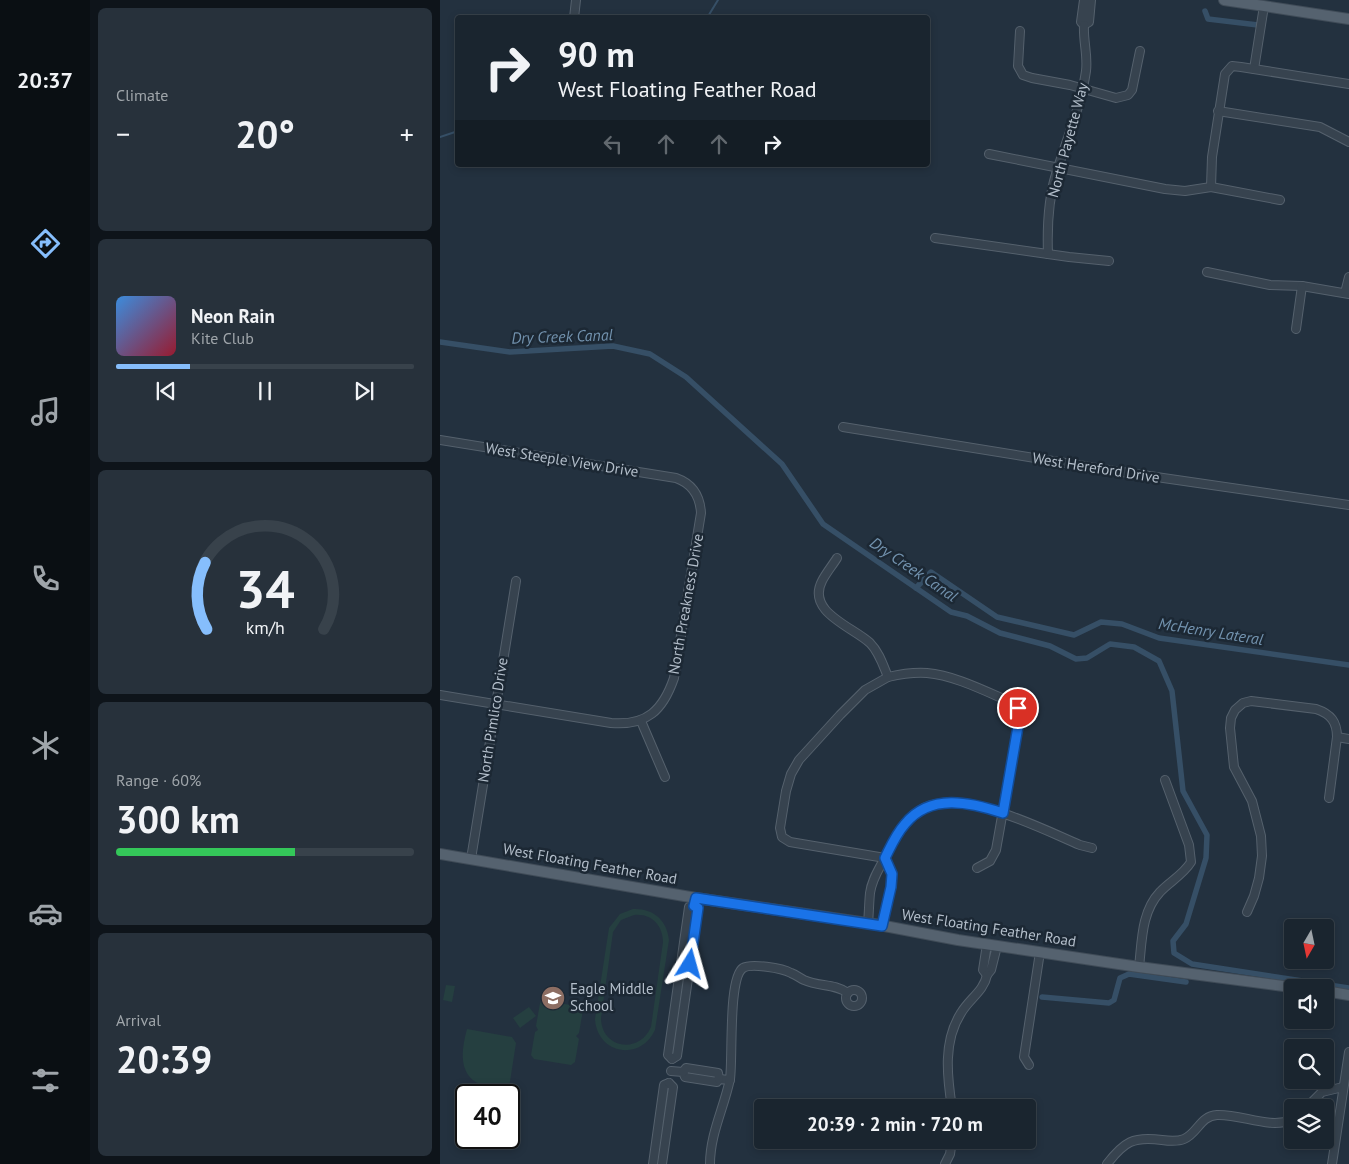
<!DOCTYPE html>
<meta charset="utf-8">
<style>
:root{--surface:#1a252f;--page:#27313b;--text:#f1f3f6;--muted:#9fa5aa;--line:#38424b;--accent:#86befc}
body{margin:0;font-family:"PT Sans",sans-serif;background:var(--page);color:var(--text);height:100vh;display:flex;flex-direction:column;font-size:19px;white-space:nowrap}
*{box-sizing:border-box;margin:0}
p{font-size:16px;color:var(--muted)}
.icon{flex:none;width:28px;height:28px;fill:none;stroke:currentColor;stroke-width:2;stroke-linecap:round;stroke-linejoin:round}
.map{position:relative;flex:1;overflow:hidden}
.side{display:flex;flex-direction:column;gap:8px;padding:8px;background:#0e141a;width:350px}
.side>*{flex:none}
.top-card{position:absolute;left:15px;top:15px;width:475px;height:152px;border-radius:5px;box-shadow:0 2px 8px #0003,0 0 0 1px var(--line);background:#1a252f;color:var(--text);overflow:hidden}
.needle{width:32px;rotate:189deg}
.tools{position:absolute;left:844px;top:919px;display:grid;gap:10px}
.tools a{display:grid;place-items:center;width:50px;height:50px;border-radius:5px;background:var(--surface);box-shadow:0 2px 8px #0003,0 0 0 1px var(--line);font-size:25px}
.speed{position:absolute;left:15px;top:1084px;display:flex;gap:10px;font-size:25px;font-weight:700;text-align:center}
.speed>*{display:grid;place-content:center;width:65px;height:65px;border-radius:50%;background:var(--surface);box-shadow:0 2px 8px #0003,0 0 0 1px var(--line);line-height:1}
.speed .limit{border:2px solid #111;border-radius:8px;background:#fff;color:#111}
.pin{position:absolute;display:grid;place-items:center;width:42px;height:42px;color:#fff;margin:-21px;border:2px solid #fff;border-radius:50%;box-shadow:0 1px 5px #0007}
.me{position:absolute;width:55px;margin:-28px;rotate:8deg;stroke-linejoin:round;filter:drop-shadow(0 0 4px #0008)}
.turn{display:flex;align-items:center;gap:18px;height:105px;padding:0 20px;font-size:22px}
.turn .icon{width:65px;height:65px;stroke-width:2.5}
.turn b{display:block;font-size:35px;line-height:42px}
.lanes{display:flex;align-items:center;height:48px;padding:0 20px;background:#0003;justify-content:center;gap:25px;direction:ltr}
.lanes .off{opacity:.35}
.big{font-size:38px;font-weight:700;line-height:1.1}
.side .widget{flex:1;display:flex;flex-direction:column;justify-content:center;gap:8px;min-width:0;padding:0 18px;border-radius:8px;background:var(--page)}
.side .dial{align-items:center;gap:0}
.dial svg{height:130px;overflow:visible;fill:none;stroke:var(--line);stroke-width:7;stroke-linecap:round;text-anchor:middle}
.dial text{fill:var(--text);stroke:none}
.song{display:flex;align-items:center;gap:15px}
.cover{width:60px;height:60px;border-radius:8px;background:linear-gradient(135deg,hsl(210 70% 55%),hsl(350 70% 35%))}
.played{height:5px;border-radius:2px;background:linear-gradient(90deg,var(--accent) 25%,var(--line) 25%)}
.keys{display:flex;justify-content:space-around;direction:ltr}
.heat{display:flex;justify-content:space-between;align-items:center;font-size:28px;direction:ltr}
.charge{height:8px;border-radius:4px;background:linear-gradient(90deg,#34c759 60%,var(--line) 0)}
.trip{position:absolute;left:314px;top:1099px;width:282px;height:50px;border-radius:5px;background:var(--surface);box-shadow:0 2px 8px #0003,0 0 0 1px var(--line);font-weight:700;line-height:50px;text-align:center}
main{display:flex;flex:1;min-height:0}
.dock{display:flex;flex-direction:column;width:90px;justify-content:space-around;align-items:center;background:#0a0f13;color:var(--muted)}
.dock .icon{width:35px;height:35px}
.dock .on{color:var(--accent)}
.dock b{font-size:22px;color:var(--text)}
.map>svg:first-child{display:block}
.green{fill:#253f40;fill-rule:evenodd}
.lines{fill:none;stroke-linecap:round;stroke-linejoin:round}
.stream{stroke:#364f66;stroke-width:2}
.canal{stroke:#364f66;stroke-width:5.5}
.minor-casing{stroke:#55616d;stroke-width:10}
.major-casing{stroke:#404c58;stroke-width:12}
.minor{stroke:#37434f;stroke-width:8}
.major{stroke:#55626f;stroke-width:10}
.route-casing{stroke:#114b97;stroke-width:12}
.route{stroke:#1a73e8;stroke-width:9}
.labels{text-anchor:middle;stroke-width:5;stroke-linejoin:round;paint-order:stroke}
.street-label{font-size:15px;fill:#b3beca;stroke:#1c2834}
.poi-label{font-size:15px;fill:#b3beca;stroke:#1c2834;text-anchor:start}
.water-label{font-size:16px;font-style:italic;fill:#7292ae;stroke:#1c2834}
</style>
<main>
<nav class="dock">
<b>20:37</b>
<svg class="icon on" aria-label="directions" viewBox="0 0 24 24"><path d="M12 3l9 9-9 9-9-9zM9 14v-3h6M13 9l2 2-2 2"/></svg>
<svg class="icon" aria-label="music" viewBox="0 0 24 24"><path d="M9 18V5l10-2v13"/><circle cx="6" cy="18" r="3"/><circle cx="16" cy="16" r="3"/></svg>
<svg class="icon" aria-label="phone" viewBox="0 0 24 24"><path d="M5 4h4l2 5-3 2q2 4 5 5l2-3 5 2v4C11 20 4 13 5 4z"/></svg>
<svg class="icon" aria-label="climate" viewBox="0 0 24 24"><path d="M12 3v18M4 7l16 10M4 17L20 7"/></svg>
<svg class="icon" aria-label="car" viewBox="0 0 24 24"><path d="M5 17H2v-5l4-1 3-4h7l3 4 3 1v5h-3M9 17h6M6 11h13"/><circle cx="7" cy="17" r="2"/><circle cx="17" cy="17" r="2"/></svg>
<svg class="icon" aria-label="filters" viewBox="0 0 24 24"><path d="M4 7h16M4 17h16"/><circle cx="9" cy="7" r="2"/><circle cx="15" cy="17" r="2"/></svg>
</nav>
<section class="side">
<div class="widget"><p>Climate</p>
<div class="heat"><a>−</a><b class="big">20°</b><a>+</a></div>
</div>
<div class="widget">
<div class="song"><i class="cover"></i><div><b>Neon Rain</b><p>Kite Club</p></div></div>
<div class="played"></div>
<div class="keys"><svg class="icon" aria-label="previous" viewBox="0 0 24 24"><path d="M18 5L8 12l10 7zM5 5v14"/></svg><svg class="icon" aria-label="pause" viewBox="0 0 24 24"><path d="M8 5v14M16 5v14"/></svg><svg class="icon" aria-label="next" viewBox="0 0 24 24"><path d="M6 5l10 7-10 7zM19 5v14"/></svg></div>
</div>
<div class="widget dial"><svg viewBox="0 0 100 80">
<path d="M14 69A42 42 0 1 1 86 69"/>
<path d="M14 69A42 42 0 0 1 13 28" stroke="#86befc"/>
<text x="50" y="56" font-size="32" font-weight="700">34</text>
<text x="50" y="72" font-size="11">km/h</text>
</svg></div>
<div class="widget"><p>Range · 60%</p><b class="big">300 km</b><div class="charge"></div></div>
<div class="widget"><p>Arrival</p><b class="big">20:39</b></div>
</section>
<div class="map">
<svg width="909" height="1164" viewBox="0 0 909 1164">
<rect width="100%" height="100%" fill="#23313f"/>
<g class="green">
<path d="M193 909C213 908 227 920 229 940L215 1030C200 1062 157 1054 155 1019L169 928 180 914ZM194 915C212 913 223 926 223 942L211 1027C199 1055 161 1048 161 1018L173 932 181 920Z"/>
<polygon points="6,985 15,986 12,1002 3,1000"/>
<polygon points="103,1000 141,1007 143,1010 139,1033 136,1036 139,1039 135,1062 131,1065 94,1059 91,1055 95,1032 98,1030 96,1026 100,1003"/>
<polygon points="89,1007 96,1016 80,1028 73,1018"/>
<path d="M27 1029 72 1037 76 1043 69 1088C25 1090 16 1068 27 1029Z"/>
</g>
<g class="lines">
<g class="stream">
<polyline points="267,18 278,0"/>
<polyline points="0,137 18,131"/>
</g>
<g class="canal">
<polyline points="765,11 768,19 818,25"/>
<polyline points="0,342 70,352 173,346 210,354 246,377 342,464 383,524 511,612 527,616 560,633 610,646 636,659 647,658 670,644 694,647 719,661 732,691 743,791 767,835 766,858 746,924 733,941 734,953 752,964 909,988"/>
<polyline points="476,588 491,572 557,617 634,635 661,622 682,624 719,638 909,665"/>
<polyline points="602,997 669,1003 674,1000 680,978 689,974 746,982"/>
</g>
<g class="minor-casing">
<g id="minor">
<polyline points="644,0 641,22 644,25 649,22 651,0"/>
<polyline points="134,18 136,0"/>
<polyline points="580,31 578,66 583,75 592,78 630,85 676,98 688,95 692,90 700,51"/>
<polyline points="814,69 824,6"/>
<polyline points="778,111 880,127 909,142"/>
<polyline points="549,154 725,189 745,191 771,187 840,200"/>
<polyline points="771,187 772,157 785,74 792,66 801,67 909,84"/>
<polyline points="495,238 629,257 669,261"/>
<path d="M608 254C607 227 608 200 616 174 626 141 641 106 646 71 648 55 643 41 644 25"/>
<polyline points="767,272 830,285 862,286 909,294"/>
<polyline points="905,293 909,277"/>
<polyline points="856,329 862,286"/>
<polyline points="403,427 675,471 909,505"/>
<path d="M0 440 236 478C253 484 260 496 261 513L234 678C223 710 207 726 171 723L0 695"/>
<path d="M397 558C392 566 386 573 382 581 366 612 413 627 430 643 439 652 443 665 448 677 461 674 473 672 487 673 514 675 547 692 573 703L578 708 580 715 556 850 550 861 537 868"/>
<polyline points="201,721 225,777"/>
<polyline points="897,737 909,739"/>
<polyline points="445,858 350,842 342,837 340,828 346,791 351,774 359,760 400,715 425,690 448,677"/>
<polyline points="31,859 76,581"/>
<path d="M807 912 814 896 819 878 822 856 821 836 812 801 794 767 790 728 791 718 795 710 803 703 811 701 876 709C891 714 897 722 897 737L889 798"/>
<path d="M428 923C429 913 429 903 430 893 432 877 442 865 448 851 456 835 467 817 484 808 523 788 602 829 640 845L652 848"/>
<polyline points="442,926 451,887 452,874 445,858"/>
<polyline points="547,944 543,970 547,975 551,970 557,946"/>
<path d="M699 967C702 942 701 912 720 892 729 882 743 875 751 862L749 845 725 780"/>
<circle cx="414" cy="998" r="8"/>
<polyline points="232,1059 237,1056 258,908 254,906 256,898"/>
<polyline points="232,1059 228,1055 249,907 254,906"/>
<polyline points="589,1065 584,1057 600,952"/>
<polyline points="231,1071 243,1072 245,1077 277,1082 279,1079 290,1080"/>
<polyline points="243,1072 246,1068 278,1073 279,1079"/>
<path d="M512 1108C507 1076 503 1041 521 1013 529 999 544 991 547 975"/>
<polyline points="866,1108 882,1092 903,1087"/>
<polyline points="213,1164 224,1085 229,1083"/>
<polyline points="222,1164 233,1087 229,1083"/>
<path d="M270 1164C270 1134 284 1108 290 1079 293 1058 288 978 303 968 311 963 342 968 351 973 356 975 360 978 364 980 379 987 394 983 408 993"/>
<polyline points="505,1164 510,1154 512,1140"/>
<path d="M667 1164C684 1142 693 1136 722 1140 729 1141 737 1142 744 1139 758 1133 760 1116 777 1115 802 1114 828 1129 852 1120"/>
<polyline points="892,1164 909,1052"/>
</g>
</g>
<g class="major-casing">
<g id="major">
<polyline points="784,0 909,19"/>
<polyline points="0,854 256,898 434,924 518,940 699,967 858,988"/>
<polyline points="885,991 909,995"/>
</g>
</g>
<use href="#minor" class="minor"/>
<use href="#major" class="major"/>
</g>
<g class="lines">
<g class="route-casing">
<path id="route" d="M250 964 258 908 254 906 256 898 442 926 451 887 452 874 445 858C451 846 456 834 465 824 490 793 530 802 563 813L580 715 578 708"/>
</g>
<use href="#route" class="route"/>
</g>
<defs>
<g id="school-disc" transform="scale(1.25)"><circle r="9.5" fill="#8d6e63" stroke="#1c2834"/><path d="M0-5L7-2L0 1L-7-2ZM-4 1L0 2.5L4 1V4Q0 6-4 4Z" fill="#fff"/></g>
</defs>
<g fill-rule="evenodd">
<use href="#school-disc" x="113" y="998"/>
</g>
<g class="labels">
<g class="street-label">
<text transform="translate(628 140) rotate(-75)" y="5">North Payette Way</text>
<text transform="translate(122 460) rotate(9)" y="5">West Steeple View Drive</text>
<text transform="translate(656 468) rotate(9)" y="5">West Hereford Drive</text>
<text transform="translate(246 604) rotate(-80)" y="5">North Preakness Drive</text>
<text transform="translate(53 720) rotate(-81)" y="5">North Pimlico Drive</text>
<text transform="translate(150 864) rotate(10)" y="5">West Floating Feather Road</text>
<text transform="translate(549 928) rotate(9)" y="5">West Floating Feather Road</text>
</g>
<g class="poi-label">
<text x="130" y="994">Eagle Middle<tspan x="130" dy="17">School</tspan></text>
</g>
<g class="water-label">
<text transform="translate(122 336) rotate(-2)" y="6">Dry Creek Canal</text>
<text transform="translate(474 569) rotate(34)" y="6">Dry Creek Canal</text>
<text transform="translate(771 631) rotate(9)" y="6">McHenry Lateral</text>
</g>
</g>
</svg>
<div class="tools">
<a><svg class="needle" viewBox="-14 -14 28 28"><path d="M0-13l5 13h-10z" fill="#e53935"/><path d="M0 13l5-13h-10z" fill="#9fa5aa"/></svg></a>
<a><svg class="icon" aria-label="sound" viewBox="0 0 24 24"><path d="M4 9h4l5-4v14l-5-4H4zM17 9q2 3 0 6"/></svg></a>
<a><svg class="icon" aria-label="search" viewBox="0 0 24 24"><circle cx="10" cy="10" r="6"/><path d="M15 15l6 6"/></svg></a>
<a><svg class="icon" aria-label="layers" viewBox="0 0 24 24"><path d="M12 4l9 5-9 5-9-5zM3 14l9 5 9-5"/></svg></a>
</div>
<div class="speed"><div class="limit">40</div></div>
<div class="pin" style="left:578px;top:708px;background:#d93025"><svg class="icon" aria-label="arrive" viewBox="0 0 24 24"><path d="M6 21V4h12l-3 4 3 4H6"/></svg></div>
<svg class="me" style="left:250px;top:964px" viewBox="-20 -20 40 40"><path d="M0-17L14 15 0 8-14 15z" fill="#1a73e8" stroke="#fff" stroke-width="4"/></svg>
<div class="trip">20:39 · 2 min · 720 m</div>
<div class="top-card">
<div class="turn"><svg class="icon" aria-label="right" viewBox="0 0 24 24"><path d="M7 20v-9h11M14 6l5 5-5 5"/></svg><div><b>90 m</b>West Floating Feather Road</div></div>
<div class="lanes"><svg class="icon off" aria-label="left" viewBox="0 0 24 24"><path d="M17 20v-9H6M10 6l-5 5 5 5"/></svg><svg class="icon off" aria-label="ahead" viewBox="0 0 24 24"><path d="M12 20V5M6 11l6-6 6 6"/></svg><svg class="icon off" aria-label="ahead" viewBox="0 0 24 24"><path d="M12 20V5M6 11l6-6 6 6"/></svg><svg class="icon" aria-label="right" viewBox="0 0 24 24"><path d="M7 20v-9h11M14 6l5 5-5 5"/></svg></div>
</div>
</div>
</main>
